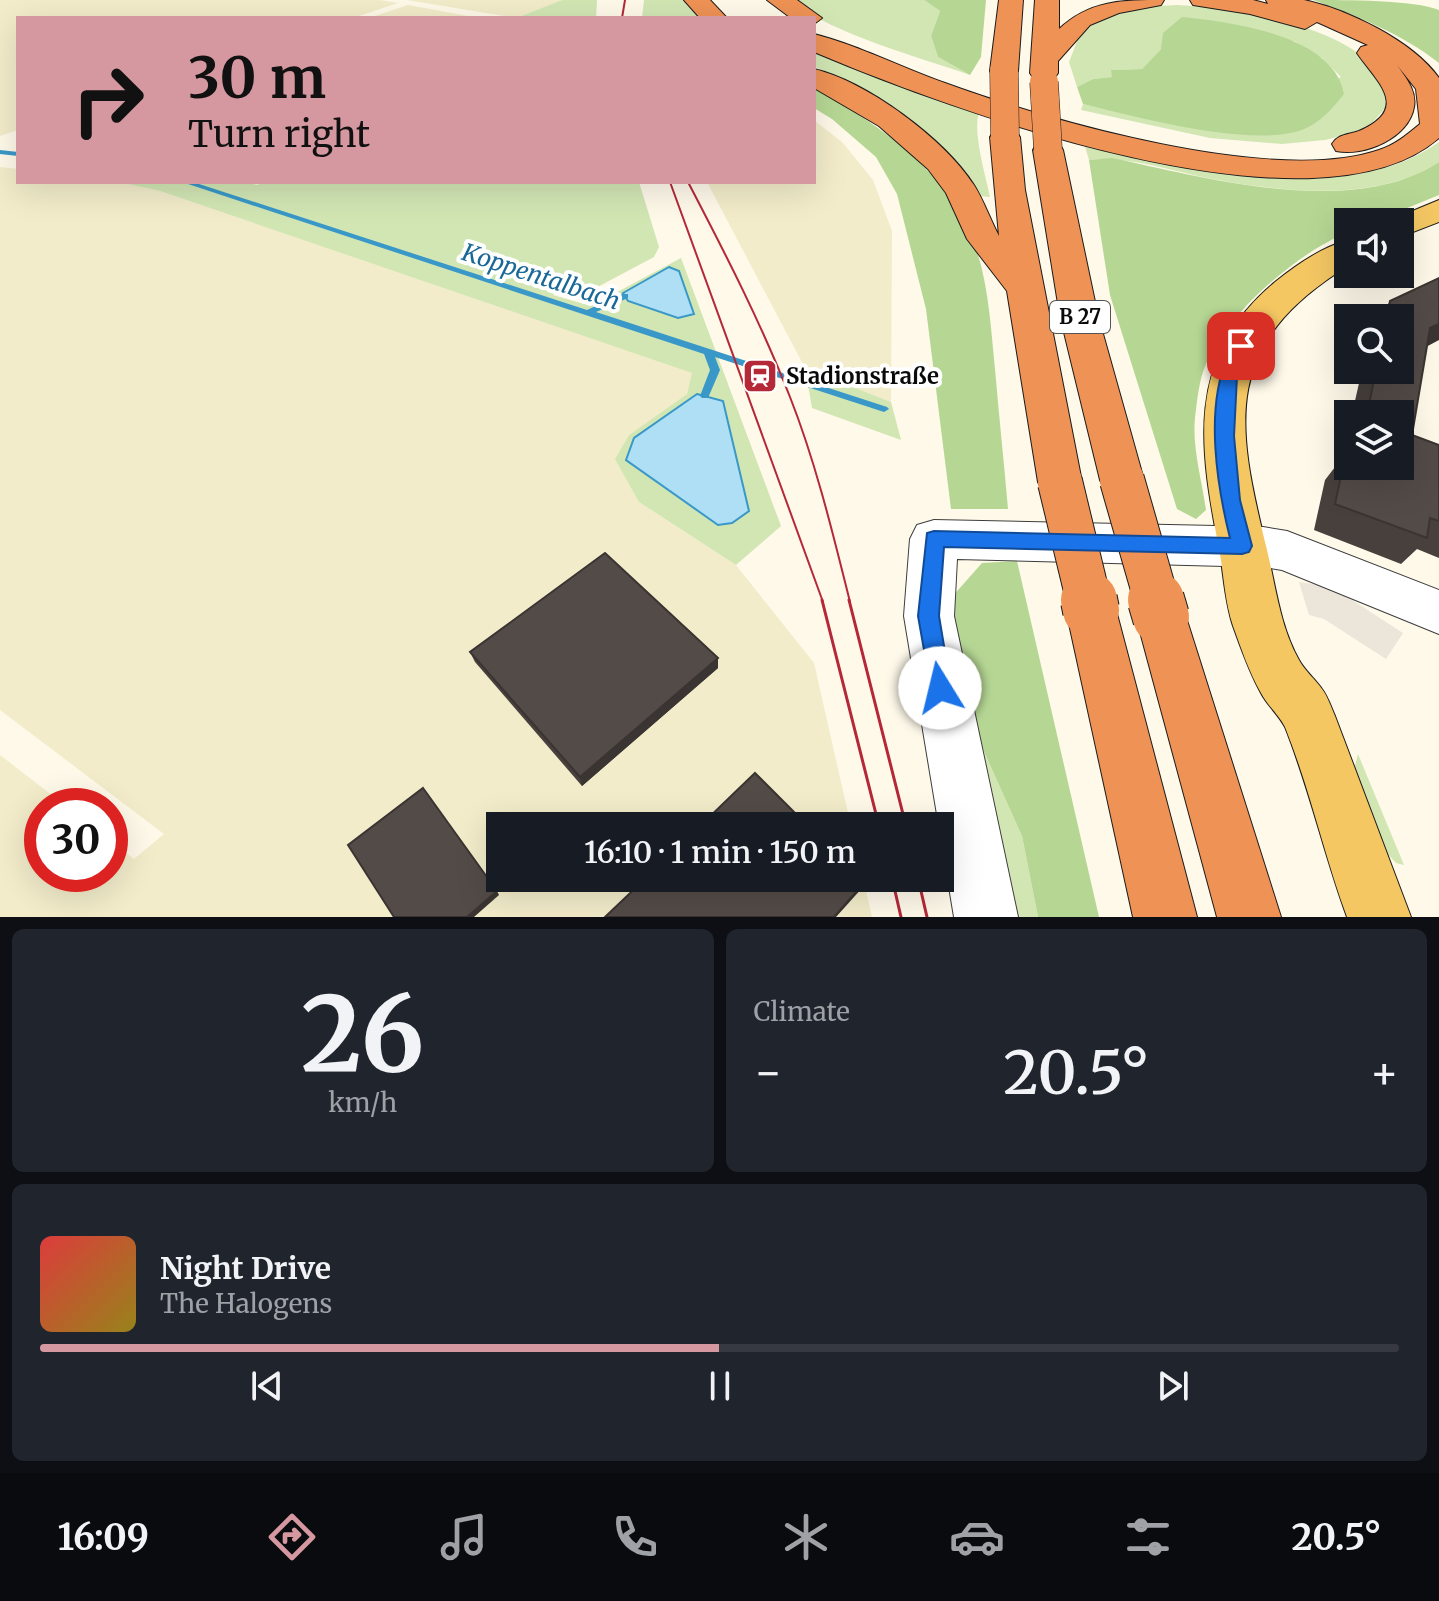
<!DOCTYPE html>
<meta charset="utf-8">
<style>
:root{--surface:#171b24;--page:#20242c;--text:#f1f3f6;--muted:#9ea1a6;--line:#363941;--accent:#d698a0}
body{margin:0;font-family:Merriweather,serif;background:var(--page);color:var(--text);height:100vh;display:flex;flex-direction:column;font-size:30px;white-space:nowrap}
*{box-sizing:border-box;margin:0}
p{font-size:26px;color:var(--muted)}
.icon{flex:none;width:44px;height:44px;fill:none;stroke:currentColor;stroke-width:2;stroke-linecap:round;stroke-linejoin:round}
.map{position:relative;height:917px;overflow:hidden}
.drawer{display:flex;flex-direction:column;gap:12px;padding:12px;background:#0d0f14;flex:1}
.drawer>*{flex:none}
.top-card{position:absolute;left:16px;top:16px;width:800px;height:168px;border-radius:0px;box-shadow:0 8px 32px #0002;background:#d698a0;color:#111;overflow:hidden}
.tools{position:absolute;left:1334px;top:208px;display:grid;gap:16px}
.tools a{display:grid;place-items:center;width:80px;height:80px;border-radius:0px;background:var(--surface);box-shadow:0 8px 32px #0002;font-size:40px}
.speed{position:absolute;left:24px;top:788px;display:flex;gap:16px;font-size:40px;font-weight:700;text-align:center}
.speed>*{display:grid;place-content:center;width:104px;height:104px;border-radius:50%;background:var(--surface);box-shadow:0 8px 32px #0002;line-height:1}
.speed .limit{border:12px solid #d22;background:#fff;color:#111}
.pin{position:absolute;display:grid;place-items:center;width:68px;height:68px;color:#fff;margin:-34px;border-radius:16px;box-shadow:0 4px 12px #0006}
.me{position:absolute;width:88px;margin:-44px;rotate:351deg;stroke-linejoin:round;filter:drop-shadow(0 0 6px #0008)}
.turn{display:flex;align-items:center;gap:28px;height:168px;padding:0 40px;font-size:36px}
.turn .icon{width:104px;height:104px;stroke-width:2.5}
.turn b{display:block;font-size:56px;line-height:68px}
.big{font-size:60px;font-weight:600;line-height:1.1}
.drawer .tile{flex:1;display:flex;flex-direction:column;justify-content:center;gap:12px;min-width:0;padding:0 28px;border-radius:12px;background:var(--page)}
.drawer .dial{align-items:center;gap:0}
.dial b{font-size:104px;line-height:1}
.song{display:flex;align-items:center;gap:24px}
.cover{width:96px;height:96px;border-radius:12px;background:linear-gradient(135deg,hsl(0 70% 55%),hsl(50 70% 35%))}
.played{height:8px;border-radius:4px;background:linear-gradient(90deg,var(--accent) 50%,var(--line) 50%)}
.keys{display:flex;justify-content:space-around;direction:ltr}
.heat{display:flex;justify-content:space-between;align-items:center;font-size:44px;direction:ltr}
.drawer .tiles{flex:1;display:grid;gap:12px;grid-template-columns:1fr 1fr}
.tile:last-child{grid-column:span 2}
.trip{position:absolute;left:486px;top:812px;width:468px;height:80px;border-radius:0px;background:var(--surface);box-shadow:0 8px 32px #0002;font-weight:600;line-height:80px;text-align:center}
.tabs{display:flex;height:128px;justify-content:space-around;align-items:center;background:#090b0e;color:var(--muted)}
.tabs .icon{width:56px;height:56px}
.tabs .current{color:var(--accent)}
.tabs b{font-size:36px;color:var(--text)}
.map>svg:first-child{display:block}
.farmland{fill:#f2ecca}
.green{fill:#d2e6b4}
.forest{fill:#b6d794}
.plaza{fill:#ece6da}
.water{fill:#afdff4;stroke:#3998c8;stroke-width:2}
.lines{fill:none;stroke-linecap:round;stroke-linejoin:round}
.stream{fill:#3998c8;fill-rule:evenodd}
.minor-casing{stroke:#3d3d3d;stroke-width:2}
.major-casing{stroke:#1b1b1b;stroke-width:2}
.highway-casing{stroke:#1b1b1b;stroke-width:2}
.minor{fill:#fff;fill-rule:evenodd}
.major{fill:#f4c763;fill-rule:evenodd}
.highway{fill:#ef9255;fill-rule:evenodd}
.tram-far1{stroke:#b52838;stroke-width:2}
.tram{stroke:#b52838;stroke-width:3}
.highway-bridge-far2-casing{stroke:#1b1b1b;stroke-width:29;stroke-linecap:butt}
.highway-bridge-far1-casing{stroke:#1b1b1b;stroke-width:46;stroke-linecap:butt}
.highway-bridge-casing{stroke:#1b1b1b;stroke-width:58;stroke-linecap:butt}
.highway-bridge-far2{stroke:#ef9255;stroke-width:28}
.highway-bridge-far1{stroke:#ef9255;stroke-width:44}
.highway-bridge{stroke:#ef9255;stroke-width:56}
.wall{fill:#47403d}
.shaded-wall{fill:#3a3432}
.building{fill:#534b47;stroke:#3a3432;stroke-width:2}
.route{fill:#1a73e8;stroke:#114b97;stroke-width:2}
.labels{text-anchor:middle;stroke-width:8;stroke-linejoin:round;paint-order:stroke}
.shield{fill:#fff;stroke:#545454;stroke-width:2}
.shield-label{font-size:20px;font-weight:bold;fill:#0a0a0a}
.poi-label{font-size:22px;font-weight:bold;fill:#0a0a0a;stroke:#fff;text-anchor:start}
.water-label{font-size:24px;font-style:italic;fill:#196897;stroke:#fff}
</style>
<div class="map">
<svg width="1439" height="917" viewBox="0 0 1439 917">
<rect width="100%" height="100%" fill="#fef9e9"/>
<g class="farmland">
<polygon points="0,0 380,0 398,3 353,18 18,18 18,130 0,136"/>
<polygon points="407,0 562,0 516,18"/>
<polygon points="408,5 479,18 369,18"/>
<polygon points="814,120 843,143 873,180 892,231 891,402 805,368 707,182 814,182"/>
<polygon points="0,167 18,169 18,182 118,182 160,191 693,373 687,394 629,435 639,502 736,565 814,663 851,826 500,826 500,878 863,878 872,917 0,917 0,755 66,806 42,806 42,874 110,874 110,841 134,859 164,834 0,710"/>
</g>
<g class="green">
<polygon points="562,0 597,0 596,18 516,18"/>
<polygon points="644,0 686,0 698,18 642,18"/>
<path d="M788 0H924L940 11 931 36 938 57 970 75C910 54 841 37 788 0Z"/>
<path d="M1177 5C1232 8 1356 25 1383 81 1386 87 1386 98 1388 105L1366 130 1325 140 1282 144 1210 138 1081 110 1083 104 1225 132 1341 77 1322 58 1294 41 1161 49 1142 69 1112 70 1113 77 1093 79 1077 87 1069 62 1081 31 1107 15 1138 7Z"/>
<path d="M814 48 980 110C971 128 986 176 990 197L977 196 886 108 814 66Z"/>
<path d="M1083 140 1285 177C1341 178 1393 175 1439 142V162C1374 205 1271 191 1198 176 1162 168 1126 156 1089 160Z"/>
<polygon points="118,182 246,182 257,185 264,182 639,182 659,247 654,257 590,291 562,285 553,295 591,306 681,258 781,526 736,565 639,502 615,459 629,435 687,394 692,373 160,191"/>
<polygon points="805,368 891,402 901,440 812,408"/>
<polygon points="976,734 1022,836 1038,917 1012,917"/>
<polygon points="1358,754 1404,865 1396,863 1386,852 1354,769"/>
</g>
<g class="forest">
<polygon points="924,0 986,0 981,57 970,75 938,57 931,36 940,11"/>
<path d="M1313 0C1345 0 1415 0 1439 10V63C1402 34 1357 16 1313 0Z"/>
<path d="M1182 17C1231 22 1334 35 1344 94 1333 108 1320 123 1302 130 1250 148 1137 117 1083 104L1077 87 1093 79 1112 77 1111 70 1142 69 1161 49 1163 33Z"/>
<path d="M814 88C872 121 931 159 964 220 988 265 990 320 995 369 999 416 1004 463 1008 509H951L926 309 897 194 876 157 832 119 814 108Z"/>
<path d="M1112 158C1207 178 1352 219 1439 162V195L1373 222H1348V232C1296 254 1228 312 1206 364 1199 379 1197 402 1195 418 1192 447 1202 481 1206 510L1196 519 1177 509 1110 295 1089 160Z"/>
<polygon points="1017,561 1099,917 1038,917 1022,836 976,734 951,598 982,563"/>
</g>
<polygon class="plaza" points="1299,582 1332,587 1403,633 1386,659 1324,619 1309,615"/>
<g class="water">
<polygon points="669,267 679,271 694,314 678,318 628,301 623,293"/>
<polygon points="697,394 723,401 749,511 732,523 718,525 626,460 634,438"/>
</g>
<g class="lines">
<g class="stream">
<polygon points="0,150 18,152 18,156 0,154"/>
<polygon points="182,182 193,182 587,310 622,294 628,294 628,298 596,312 887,407 889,409 884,412 715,357 720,370 708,398 702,398 700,396 710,370 704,354"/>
</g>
<g class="minor-casing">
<polygon id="minor" points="934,520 1263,527 1287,531 1439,590 1439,634 1282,570 1263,567 957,559 954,616 1018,917 954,917 904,616 910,539 917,525"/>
</g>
<g class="major-casing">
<g id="major">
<polygon points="1439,200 1439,222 1400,237 1400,222 1386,222"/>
<path d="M1348 240V266C1222 344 1235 421 1267 550 1276 588 1280 626 1299 660 1305 671 1315 679 1322 689 1328 697 1331 707 1335 716L1411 917H1347C1324 855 1310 789 1285 727 1279 715 1267 705 1261 693 1249 672 1241 648 1233 626 1225 602 1224 578 1220 554 1200 450 1183 359 1275 282 1296 265 1322 247 1348 240Z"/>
</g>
</g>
<g class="highway-casing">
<g id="highway">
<polygon points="684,0 710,0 727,18 700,18"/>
<polygon points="767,0 797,0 822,18 814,24 814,18 791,18"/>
<polygon points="999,0 1023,0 1018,71 1014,77 1004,79 994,77 990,71"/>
<path d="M1035 0H1059V29C1090 0 1122 0 1164 0L1161 5 1119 13 1090 25 1058 61V73L1054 79 1044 81 1034 79 1030 73Z"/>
<path d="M1190 0H1253L1268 4 1266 0C1278 0 1292 0 1304 0 1347 9 1413 41 1439 78V138C1315 246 949 109 814 52V34C858 45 902 68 945 83 1049 121 1274 186 1379 150 1395 145 1408 134 1420 124L1416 89 1397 65C1406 78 1417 91 1414 107 1409 138 1364 157 1336 151L1332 144C1338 134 1348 135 1359 131 1412 108 1376 81 1357 53L1361 47 1368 45 1317 22 1305 29 1250 14 1193 5Z"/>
<path d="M814 69C868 82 944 139 974 185 984 201 990 219 999 236L990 137 994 131 1005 128 1016 131 1020 137 1025 190 1082 482 1076 494 1060 499 1044 494 1038 482 1007 291 967 239 946 193 928 169 879 126 814 88Z"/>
<polygon points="1048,141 1059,143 1063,150 1098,316 1144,480 1138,492 1122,497 1106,492 1100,480 1060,316 1033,150 1037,143"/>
<polygon points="1091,588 1109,595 1116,610 1197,917 1133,917 1066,610 1073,595"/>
<polygon points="1161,595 1179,601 1186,617 1281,917 1217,917 1136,617 1143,601"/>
</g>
</g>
<use href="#minor" class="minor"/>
<use href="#major" class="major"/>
<use href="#highway" class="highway"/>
<g class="tram-far1">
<polyline points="622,18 625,0"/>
<polyline points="670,182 823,602"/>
<path d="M688 182C725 253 761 323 790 397 816 463 833 534 850 602"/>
</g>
<g class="tram">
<polyline points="822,600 879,826"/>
<polyline points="849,600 906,826"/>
<polyline points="892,878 901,917"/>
<polyline points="918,878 927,917"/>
</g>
<g class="highway-bridge-far2-casing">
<g id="highway-bridge-far2">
<polyline points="1004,71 1005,137"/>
<polyline points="1044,82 1048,150"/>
</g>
</g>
<g class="highway-bridge-far1-casing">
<g id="highway-bridge-far1">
<polyline points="1122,480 1157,602"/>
<polyline points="1060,482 1089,602"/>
</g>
</g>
<g class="highway-bridge-casing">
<g id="highway-bridge">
<polyline points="1089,600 1091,610"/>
<polyline points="1156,600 1161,617"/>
</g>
</g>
<use href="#highway-bridge-far2" class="highway-bridge-far2"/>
<use href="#highway-bridge-far1" class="highway-bridge-far1"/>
<use href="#highway-bridge" class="highway-bridge"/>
</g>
<g class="wall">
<polygon points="1390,301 1427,346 1412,435 1439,445 1439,558 1417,549 1401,564 1314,530 1325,480 1342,458 1348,432 1348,466 1400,466 1400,414 1352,414 1362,370 1400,370 1400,318 1379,318"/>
<polygon points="470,652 718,658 718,668 582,786 475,662"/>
</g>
<g class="shaded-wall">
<polygon points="1439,324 1439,340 1409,356 1430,328"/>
<polygon points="718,658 718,668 582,786 580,777"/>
<polygon points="864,883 863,887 836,917 834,917"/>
<polygon points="497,891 499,895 474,917 467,917"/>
</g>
<g class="building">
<polygon points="1439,278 1439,324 1430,328 1412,435 1439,445 1439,521 1430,518 1427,538 1335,504 1346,453 1348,454 1348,466 1400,466 1400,414 1367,414 1376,370 1400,370 1400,318 1387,318 1390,301"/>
<polygon points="605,553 718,658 580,777 470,652"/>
<polygon points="755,773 808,826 700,826"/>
<polygon points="423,788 497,891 467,917 394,917 348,845"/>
<polygon points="646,878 859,878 864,883 834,917 605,917"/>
</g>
<path class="route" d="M1241 340 1249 346 1237 376 1234 436 1240 500 1252 546 1249 552 1242 554 944 547 939 616 951 688 948 695 940 698 932 695 918 616 927 533 934 531 1230 538C1217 486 1205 409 1227 359 1231 351 1232 343 1241 340Z"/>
<defs>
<g id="station-square" transform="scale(1.8)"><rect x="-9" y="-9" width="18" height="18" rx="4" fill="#b52838" stroke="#fff"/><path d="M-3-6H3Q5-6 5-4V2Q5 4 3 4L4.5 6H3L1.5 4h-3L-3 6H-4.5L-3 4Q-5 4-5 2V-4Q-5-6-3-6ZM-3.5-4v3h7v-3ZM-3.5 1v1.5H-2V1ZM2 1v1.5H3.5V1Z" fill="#fff"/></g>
</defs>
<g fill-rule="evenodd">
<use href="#station-square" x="760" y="376"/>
</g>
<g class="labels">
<rect class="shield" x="1050" y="301" width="60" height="32" rx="6"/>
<g class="shield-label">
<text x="1080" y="324">B 27</text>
</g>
<g class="poi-label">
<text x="786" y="384">Stadionstraße</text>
</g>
<g class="water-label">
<text transform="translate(541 277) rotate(18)" y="8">Koppentalbach</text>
</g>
</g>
</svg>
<div class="tools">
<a><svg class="icon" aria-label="sound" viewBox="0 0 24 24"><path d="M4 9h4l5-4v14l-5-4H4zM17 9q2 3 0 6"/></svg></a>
<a><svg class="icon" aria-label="search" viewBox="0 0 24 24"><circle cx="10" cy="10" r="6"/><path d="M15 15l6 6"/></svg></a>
<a><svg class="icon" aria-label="layers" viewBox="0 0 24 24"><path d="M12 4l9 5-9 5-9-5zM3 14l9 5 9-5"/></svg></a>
</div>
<div class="speed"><div class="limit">30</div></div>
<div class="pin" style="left:1241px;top:346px;background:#d93025"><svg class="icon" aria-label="arrive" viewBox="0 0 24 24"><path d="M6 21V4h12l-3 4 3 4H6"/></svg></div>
<svg class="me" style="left:940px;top:688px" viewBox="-20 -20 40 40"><circle r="19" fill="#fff"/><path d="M0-13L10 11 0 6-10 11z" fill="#1a73e8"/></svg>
<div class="trip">16:10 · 1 min · 150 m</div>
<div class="top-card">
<div class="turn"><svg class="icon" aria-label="right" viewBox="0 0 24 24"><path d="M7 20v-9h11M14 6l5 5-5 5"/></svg><div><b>30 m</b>Turn right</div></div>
</div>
</div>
<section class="drawer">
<div class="tiles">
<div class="tile dial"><b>26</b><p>km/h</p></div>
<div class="tile"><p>Climate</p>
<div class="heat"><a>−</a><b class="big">20.5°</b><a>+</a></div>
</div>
<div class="tile">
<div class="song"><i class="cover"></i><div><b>Night Drive</b><p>The Halogens</p></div></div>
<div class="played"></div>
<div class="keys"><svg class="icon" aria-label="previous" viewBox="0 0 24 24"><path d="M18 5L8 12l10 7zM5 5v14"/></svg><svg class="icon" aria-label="pause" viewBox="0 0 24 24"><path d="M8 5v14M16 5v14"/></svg><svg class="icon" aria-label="next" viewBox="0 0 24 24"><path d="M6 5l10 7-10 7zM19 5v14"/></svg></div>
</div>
</div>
</section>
<nav class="tabs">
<b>16:09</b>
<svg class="icon current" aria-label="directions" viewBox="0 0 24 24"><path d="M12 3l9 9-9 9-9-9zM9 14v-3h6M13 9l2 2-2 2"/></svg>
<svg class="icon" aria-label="music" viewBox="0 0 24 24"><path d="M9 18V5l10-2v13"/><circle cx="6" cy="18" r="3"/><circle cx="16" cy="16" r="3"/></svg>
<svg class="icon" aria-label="phone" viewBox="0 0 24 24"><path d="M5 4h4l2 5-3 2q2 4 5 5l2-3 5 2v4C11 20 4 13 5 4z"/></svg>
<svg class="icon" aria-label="climate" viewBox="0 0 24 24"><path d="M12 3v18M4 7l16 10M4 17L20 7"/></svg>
<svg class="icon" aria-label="car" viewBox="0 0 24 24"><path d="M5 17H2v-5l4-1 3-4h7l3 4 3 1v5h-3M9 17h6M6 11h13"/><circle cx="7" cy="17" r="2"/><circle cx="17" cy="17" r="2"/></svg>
<svg class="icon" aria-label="filters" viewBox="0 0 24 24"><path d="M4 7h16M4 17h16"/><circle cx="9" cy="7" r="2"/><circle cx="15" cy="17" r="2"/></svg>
<b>20.5°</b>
</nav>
